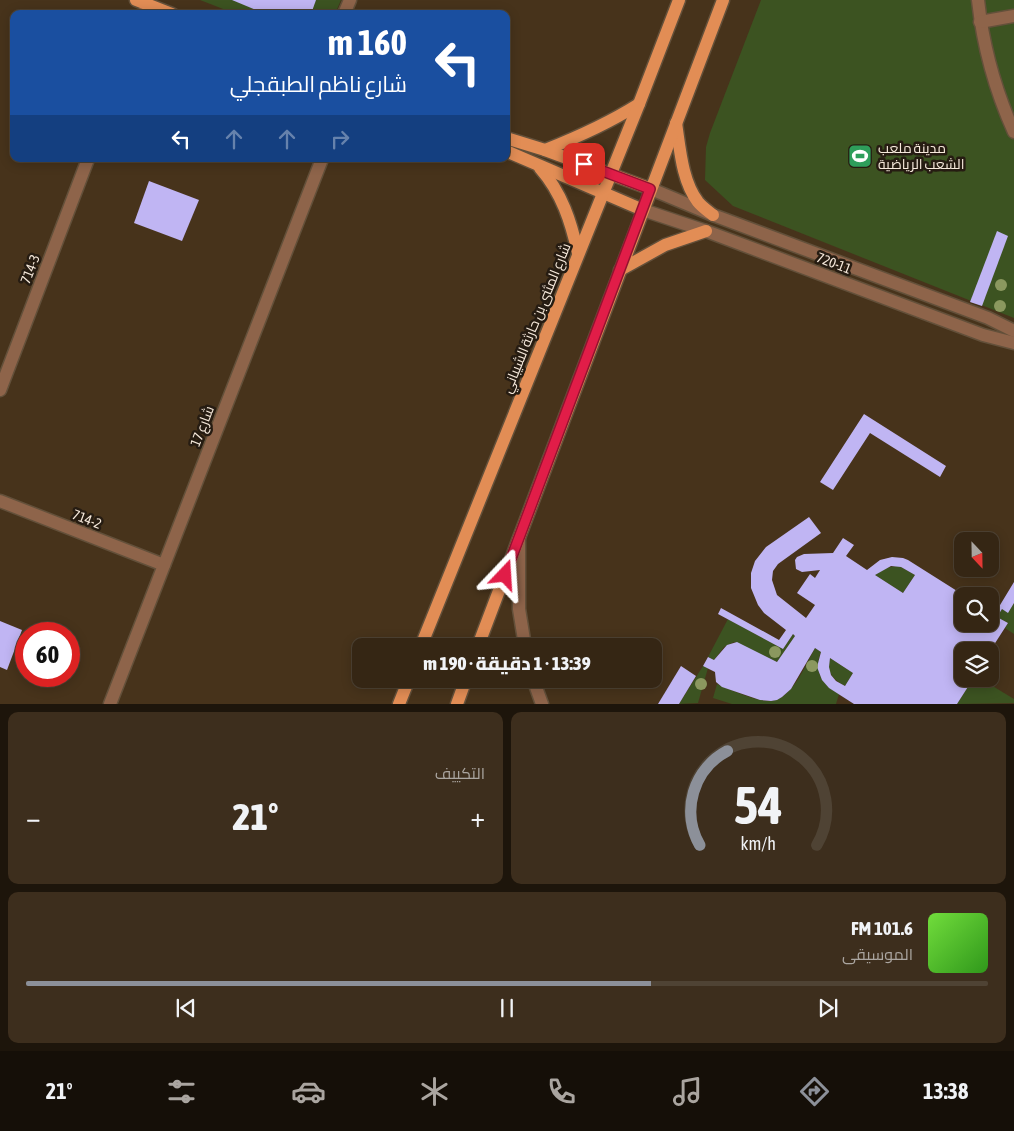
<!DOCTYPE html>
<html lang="ar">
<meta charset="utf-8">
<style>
:root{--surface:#352614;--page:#3d2e1d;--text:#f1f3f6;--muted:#aaa5a0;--line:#4f4334;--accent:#8c9099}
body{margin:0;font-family:"Asap Condensed",Cairo,sans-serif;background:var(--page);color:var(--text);direction:rtl;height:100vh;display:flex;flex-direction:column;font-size:19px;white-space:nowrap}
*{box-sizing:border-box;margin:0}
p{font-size:16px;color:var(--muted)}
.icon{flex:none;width:28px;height:28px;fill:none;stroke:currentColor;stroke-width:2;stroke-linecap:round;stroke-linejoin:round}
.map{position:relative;height:704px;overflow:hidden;direction:ltr}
.side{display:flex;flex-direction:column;gap:8px;padding:8px;background:#1d150b;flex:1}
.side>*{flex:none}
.guide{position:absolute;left:10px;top:10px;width:500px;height:152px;border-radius:10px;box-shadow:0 2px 12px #0003,0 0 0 1px var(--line);direction:rtl;background:#1a4fa0;color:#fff;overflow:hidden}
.needle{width:32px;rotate:158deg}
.buttons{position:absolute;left:954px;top:532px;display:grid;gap:10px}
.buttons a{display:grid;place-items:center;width:45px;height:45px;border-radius:10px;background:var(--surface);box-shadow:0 2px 12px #0003,0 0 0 1px var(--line);font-size:25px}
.speed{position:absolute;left:15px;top:622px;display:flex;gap:10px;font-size:25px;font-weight:700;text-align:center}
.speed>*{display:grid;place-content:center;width:65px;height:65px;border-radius:50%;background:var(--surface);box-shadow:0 2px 12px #0003,0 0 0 1px var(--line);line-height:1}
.speed .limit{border:8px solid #d22;background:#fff;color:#111}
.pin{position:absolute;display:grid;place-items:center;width:42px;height:42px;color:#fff;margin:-21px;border-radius:10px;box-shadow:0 2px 8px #0006}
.me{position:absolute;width:55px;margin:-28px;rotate:20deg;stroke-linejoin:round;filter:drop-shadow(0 0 4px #0008)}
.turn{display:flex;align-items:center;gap:18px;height:105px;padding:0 20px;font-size:22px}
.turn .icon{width:65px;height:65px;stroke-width:2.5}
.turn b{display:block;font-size:35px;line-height:42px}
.lanes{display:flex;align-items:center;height:48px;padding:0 20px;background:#0003;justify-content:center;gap:25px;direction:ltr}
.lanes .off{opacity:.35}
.big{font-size:38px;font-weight:800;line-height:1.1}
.side .widget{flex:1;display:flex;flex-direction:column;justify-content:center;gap:8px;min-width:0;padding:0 18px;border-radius:10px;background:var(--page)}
.side .dial{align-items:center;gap:0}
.dial svg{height:130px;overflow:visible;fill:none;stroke:var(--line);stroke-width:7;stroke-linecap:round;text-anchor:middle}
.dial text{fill:var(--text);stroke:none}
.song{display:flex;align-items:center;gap:15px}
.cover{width:60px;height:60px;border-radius:8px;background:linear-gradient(135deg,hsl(100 70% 55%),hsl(110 70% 35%))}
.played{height:5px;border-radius:2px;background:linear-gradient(90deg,var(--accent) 65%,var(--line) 65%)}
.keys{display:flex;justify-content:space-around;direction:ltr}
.heat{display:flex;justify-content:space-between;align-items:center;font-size:28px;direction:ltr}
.side .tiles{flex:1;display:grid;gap:8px;grid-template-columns:1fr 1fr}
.widget:last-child{grid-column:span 2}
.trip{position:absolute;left:352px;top:638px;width:310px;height:50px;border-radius:10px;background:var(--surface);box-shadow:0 2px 12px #0003,0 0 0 1px var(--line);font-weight:800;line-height:50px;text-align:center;direction:rtl}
.menu{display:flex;height:80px;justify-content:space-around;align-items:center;background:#150f08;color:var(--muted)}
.menu .icon{width:35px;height:35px}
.menu .selected{color:var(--accent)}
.menu b{font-size:22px;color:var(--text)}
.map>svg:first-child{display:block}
.green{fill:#3c5321}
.building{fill:#c0b5f3;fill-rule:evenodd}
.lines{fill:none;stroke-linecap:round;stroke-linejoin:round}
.minor-casing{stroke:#63503a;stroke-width:15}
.major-casing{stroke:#63503a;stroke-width:15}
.minor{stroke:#8e644a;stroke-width:12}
.major{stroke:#e28d55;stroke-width:12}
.tree{fill:#8b985f}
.route-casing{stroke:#92132f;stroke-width:12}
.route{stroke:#e11d48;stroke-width:9}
.labels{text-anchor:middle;stroke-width:5;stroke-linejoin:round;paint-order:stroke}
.poi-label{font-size:14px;fill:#f8ebdd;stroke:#261c12;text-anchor:start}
.street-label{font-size:14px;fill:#f8ebdd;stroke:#261c12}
</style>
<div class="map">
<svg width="1014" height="704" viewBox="0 0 1014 704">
<rect width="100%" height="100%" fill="#47331b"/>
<g class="green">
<polygon points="200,0 341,0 335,14 236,14"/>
<polygon points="761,0 1014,0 1014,318 733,206 705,180 706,147 710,133"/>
<polygon points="896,566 901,567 915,575 903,593 875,575 886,568"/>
<polygon points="1014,603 1014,634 1005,628 1008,623 997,617 1002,609 1008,612"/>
<polygon points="728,619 783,649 793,634 795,636 777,662 734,642 724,647 714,660 708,657"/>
<path d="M815 648 821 652C813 672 823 685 839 694L836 704H732L713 698 717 684 723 687C737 692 753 700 768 701 791 702 805 666 815 648Z"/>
<path d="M830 658 853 673 845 686C833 679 826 673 830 658Z"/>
<polygon points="703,666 708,668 698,703 679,704"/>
<polygon points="973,679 981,679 1014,699 1014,703 957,704"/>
</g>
<g class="building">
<polygon points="232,0 316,0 311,14 266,14"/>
<polygon points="149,181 199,200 182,241 134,223"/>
<polygon points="997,231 1008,236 982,306 970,302"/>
<polygon points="864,414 946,466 940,477 870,433 833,490 820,482"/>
<path d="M809 517 821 533 778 564 773 571 772 580 777 595 806 618 815 605 797 593 810 574 815 578 820 570 802 572 796 569 795 560 797 557 804 554 833 553 843 538 854 545 846 556 867 570 880 560 892 557 903 558 908 560 965 596H962V624H990V612L994 615 1014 582V603L1008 613 1002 609 997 617 1008 623 990 651H962V679H973L957 704H854L829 688 822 680 817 667 821 652 815 648 791 689 782 697 777 700 771 701 760 700 722 687 716 682 715 672 703 666 708 657 714 660 727 645 737 642 777 662 795 636 793 634 783 649 718 614 721 608 779 640 786 630 764 613 758 605 751 588V573L755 561 766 547ZM891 566 901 567 915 575 903 593 875 575ZM830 658 853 673 845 686 836 681 831 675 829 667Z"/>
<polygon points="0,621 22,630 7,670 0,667"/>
<polygon points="681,666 696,676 679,704 658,704"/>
</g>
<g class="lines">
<g class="minor-casing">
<g id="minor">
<path d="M978 0C983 46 995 90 1014 132"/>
<polyline points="144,14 147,4"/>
<polyline points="344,14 350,0"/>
<polyline points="980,22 1014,16"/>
<polyline points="651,189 713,215 988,318 1014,331"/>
<polyline points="643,210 706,231 983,335 1014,343"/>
<polyline points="0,390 88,159"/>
<polyline points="0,501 164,565"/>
<polyline points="519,539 519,609 525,646"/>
<polyline points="533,679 542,704"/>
<polyline points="110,704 322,159"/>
</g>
</g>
<g class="major-casing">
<g id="major">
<polyline points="136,0 172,14"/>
<path d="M676 123C680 149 682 181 698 202 702 207 708 211 713 215"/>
<polyline points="506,138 545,150 651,189"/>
<path d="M545 150C578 137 609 123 639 104"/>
<polyline points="506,151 643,210"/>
<path d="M540 168C562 193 571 222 578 253"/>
<polyline points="620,270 665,245 706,231"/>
<polyline points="421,646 639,104 679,0"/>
<polyline points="478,646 723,0"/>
<polyline points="399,704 409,679"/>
<polyline points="457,704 466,679"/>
</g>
</g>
<use href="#minor" class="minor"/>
<use href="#major" class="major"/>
</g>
<g class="tree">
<circle cx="1001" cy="285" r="6"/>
<circle cx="1000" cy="306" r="6"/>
<circle cx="775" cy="652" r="6"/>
<circle cx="812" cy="666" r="6"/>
<circle cx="701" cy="684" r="6"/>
</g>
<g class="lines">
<g class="route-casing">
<polyline id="route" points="505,575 650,189 584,164"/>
</g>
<use href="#route" class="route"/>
</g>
<defs>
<g id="stadium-square" transform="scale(1.25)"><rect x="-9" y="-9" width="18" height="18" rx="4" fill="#2e9e5b" stroke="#261c12"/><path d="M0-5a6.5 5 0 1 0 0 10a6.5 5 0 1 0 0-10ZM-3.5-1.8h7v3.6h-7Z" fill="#fff"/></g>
</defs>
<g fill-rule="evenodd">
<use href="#stadium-square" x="860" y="156"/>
</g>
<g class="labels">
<g class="poi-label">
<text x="878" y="153">مدينة ملعب<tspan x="878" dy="16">الشعب الرياضية</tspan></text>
</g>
<g class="street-label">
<text transform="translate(834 263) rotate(21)" y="5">720-11</text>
<text transform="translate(30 269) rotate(-69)" y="5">714-3</text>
<text transform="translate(536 318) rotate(-68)" y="5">شارع المثنى بن حارثة الشيباني</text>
<text transform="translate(202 426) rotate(-69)" y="5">شارع 17</text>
<text transform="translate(87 519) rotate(21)" y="5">714-2</text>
</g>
</g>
</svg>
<div class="buttons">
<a><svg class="needle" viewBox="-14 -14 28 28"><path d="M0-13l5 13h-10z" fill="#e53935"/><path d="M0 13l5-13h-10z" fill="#aaa5a0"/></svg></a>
<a><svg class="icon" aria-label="search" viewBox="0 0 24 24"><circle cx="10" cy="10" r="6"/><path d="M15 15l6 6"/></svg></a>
<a><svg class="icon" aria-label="layers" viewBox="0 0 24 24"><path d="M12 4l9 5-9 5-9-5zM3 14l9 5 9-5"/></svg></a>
</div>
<div class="speed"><div class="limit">60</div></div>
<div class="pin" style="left:584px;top:164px;background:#d93025"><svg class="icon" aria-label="arrive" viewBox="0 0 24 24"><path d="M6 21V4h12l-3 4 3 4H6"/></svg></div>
<svg class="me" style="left:505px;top:575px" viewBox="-20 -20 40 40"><path d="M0-17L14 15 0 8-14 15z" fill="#e11d48" stroke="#fff" stroke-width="4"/></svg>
<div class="trip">13:39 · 1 دقيقة · 190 m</div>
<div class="guide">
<div class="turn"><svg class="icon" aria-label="left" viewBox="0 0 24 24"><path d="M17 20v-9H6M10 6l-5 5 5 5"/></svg><div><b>160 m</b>شارع ناظم الطبقجلي</div></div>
<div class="lanes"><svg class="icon" aria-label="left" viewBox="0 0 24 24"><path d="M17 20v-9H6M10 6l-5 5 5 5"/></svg><svg class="icon off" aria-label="ahead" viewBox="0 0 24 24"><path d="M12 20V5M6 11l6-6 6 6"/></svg><svg class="icon off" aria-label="ahead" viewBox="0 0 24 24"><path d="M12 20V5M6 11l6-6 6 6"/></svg><svg class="icon off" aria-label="right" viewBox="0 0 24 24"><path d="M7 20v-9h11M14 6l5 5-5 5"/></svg></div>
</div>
</div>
<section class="side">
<div class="tiles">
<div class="widget dial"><svg viewBox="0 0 100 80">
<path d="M14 69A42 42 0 1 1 86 69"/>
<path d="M14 69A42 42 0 0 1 31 11" stroke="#8c9099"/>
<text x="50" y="56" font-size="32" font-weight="700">54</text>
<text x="50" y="72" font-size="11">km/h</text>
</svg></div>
<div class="widget"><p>التكييف</p>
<div class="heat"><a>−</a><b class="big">21°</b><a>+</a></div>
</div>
<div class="widget">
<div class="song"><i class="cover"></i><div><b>101.6 FM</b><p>الموسيقى</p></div></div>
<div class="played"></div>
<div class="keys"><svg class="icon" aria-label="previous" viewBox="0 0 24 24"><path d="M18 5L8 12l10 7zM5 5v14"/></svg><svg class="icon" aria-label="pause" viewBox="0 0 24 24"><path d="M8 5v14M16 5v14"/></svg><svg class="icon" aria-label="next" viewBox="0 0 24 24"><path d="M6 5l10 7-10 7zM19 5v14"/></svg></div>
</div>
</div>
</section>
<nav class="menu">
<b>13:38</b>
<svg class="icon selected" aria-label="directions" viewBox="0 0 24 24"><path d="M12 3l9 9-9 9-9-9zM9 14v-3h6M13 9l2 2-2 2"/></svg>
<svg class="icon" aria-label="music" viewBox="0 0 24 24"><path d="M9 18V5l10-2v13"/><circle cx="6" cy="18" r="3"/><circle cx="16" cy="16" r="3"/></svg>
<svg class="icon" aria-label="phone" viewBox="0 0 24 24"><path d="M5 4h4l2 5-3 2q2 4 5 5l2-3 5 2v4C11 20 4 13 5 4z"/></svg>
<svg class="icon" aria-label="climate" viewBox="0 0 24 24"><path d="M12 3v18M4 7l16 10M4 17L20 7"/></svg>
<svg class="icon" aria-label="car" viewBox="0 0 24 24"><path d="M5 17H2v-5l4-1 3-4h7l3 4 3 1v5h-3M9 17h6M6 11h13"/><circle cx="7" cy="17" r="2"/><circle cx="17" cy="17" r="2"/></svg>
<svg class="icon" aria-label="filters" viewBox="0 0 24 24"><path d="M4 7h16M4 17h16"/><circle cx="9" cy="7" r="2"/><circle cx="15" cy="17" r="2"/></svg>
<b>21°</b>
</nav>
